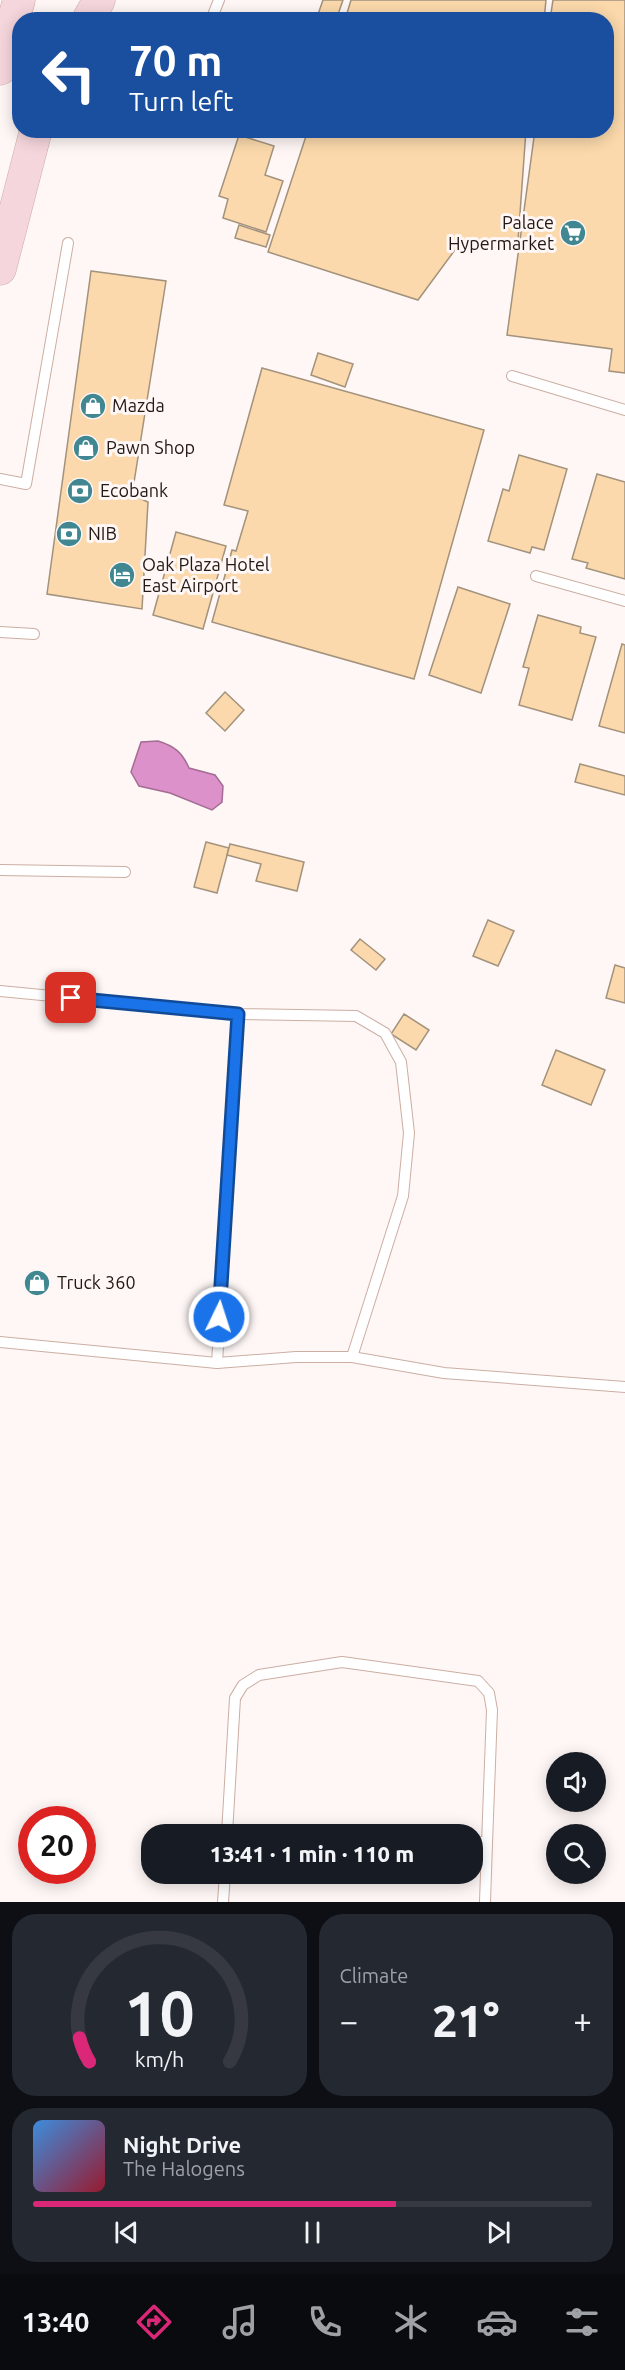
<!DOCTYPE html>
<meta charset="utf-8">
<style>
:root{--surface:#171b24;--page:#242831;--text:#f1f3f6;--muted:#9ea1a6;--line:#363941;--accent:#db2777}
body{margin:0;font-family:Ubuntu,sans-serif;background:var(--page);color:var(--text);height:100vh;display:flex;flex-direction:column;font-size:22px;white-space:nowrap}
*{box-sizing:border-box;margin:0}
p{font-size:20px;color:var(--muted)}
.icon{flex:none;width:33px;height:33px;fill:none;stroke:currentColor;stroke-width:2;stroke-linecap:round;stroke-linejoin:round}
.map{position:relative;height:1902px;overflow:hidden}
.panel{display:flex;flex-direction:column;gap:12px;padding:12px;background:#0d0f14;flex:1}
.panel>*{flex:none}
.top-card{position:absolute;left:12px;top:12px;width:602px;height:126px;border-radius:24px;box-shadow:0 3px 15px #0003;background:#1a4fa0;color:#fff;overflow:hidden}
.buttons{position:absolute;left:546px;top:1752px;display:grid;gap:12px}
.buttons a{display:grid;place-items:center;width:60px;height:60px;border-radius:50%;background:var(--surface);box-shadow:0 3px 15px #0003;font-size:30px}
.speed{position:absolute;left:18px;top:1806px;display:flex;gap:12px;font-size:30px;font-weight:700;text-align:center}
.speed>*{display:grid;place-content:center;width:78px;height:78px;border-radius:50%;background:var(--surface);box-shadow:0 3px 15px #0003;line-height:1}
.speed .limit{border:9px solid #d22;background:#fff;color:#111}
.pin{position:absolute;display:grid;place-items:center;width:51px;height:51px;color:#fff;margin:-26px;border-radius:12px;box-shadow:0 3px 9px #0006}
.me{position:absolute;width:66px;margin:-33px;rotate:4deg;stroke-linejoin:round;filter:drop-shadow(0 0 4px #0008)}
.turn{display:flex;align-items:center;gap:21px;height:126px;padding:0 18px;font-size:27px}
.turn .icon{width:78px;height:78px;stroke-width:2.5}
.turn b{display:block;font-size:42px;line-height:51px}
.big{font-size:45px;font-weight:800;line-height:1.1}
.panel .widget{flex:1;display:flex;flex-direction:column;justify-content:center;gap:9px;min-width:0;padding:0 21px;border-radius:24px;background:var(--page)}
.panel .dial{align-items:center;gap:0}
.dial svg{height:156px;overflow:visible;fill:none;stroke:var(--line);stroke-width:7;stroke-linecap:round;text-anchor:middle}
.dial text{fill:var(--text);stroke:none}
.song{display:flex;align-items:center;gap:18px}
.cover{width:72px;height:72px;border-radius:9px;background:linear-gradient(135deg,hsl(210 70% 55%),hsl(350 70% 35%))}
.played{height:6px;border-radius:3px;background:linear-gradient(90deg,var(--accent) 65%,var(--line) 65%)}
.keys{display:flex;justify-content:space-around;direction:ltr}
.heat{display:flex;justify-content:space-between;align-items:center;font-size:33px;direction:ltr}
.panel .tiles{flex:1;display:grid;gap:12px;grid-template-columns:1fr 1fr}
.widget:last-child{grid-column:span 2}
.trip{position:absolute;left:141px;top:1824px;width:342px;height:60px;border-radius:24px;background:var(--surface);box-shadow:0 3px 15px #0003;font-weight:800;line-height:60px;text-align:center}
.menu{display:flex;height:96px;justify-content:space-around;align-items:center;background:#090b0e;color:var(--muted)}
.menu .icon{width:42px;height:42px}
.menu .active{color:var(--accent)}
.menu b{font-size:27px;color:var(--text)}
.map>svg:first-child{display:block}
.water{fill:#dc91ca;stroke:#a46d93;stroke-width:1.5}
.building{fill:#fbd9ac;stroke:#a3927c;stroke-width:1.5}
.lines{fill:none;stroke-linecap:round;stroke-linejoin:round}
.lane-casing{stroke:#ccaea3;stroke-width:12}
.secondary-casing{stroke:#ccaea3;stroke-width:33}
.lane{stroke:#fff;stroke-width:10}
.secondary{stroke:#f6d6dd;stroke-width:32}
.route-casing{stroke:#114b97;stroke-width:15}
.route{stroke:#1a73e8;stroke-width:10}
.labels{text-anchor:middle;stroke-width:6;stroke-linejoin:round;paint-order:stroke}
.poi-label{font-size:18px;fill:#221814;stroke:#fef7f5;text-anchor:start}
</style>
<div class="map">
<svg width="625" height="1902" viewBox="0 0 625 1902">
<rect width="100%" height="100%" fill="#fef7f5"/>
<path class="water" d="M158 741C174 746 182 752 189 768L215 775 223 786 222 802 212 810 170 793 139 786 131 772 141 742Z"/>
<g class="building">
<polygon points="323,0 343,0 336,20 316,20"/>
<polygon points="351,0 546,0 544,20 345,20"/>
<polygon points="553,0 625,0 625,373 609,371 612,349 507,335 535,130 606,130 606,20 550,20"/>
<polygon points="284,130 306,130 304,137"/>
<polygon points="308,130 526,130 518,241 463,239 418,300 268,252"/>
<polygon points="239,135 274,146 265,175 283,181 266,232 223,218 228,199 219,196"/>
<polygon points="239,225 270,235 266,247 235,238"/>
<polygon points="91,271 166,281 132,495 148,502 142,609 47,594"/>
<polygon points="318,353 353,364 345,387 311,375"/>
<polygon points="262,368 484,430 414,679 212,622 232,550 236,551 248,511 224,505"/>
<polygon points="519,455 567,469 544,550 532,547 530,553 488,541 503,489 509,491"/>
<polygon points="597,474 625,482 625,579 586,568 588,563 572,559"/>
<polygon points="176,532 226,546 203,629 153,615"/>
<polygon points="458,587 510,604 481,693 429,675"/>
<polygon points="538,615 581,627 580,633 596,637 572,720 519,705 529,668 523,667"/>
<polygon points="622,644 625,645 625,733 599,726"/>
<polygon points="225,692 244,710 225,731 206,713"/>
<polygon points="580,764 625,776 625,795 575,782"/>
<polygon points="206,842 229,848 217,893 194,887"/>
<polygon points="230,844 304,862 297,891 256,881 261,864 227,855"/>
<polygon points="488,920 514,931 498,966 473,956"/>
<polygon points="360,939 385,959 376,970 351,950"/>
<polygon points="615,965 625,968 625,1003 606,998"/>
<polygon points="404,1014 429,1030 416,1050 391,1034"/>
<polygon points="556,1050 605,1070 591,1105 542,1085"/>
</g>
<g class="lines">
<g class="lane-casing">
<g id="lane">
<polyline points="211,20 219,0"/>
<polyline points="512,376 625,410"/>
<polyline points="0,479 26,484 68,243"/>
<polyline points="536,576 625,601"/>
<polyline points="0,632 34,634"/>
<polyline points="0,870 125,872"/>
<polyline points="0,991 238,1014 356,1016 385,1033 401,1062 409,1133 403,1196 352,1357"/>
<polyline points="0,1342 217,1363 296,1357 352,1357 444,1373 625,1387"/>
<polyline points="217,1363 238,1014"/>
<polyline points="227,1834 235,1698 243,1685 259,1675 342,1662 478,1681 489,1693 492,1710 487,1843"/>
<polyline points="293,1834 303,1834"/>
<polyline points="472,1841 487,1843 485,1902"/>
<polyline points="223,1902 225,1874"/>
</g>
</g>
<g class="secondary-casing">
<g id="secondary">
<polyline points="88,20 99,0"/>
<polyline points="0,69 19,0"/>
<polyline points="0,269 36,130"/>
</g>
</g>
<use href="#lane" class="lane"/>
<use href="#secondary" class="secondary"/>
</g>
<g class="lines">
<g class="route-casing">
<polyline id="route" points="71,998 238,1014 219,1317"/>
</g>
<use href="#route" class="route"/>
</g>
<defs>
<g id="supermarket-disc" transform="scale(1.35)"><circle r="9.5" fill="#408791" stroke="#fef7f5"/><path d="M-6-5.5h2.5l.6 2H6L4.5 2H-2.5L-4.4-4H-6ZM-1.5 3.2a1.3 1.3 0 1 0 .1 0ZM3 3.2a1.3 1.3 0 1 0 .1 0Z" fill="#fff"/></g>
<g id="shop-disc" transform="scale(1.35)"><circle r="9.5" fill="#408791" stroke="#fef7f5"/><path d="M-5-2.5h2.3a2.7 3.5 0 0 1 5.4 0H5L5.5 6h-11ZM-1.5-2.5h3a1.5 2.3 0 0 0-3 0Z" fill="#fff"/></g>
<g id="bank-disc" transform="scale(1.35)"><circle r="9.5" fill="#408791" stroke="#fef7f5"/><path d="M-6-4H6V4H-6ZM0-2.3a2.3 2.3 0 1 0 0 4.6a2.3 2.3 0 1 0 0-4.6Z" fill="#fff"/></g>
<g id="hotel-disc" transform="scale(1.35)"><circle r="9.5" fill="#408791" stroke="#fef7f5"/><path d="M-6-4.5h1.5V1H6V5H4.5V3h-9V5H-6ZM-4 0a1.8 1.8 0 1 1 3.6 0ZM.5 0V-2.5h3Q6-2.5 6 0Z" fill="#fff"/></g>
</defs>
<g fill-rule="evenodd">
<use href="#supermarket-disc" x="573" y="233"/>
<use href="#shop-disc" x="93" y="406"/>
<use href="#shop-disc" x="86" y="448"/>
<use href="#bank-disc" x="80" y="491"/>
<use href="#bank-disc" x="69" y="534"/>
<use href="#hotel-disc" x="122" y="575"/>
<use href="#shop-disc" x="37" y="1283"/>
</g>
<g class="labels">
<g class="poi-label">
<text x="554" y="229" text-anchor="end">Palace<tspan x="554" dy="21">Hypermarket</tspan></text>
<text x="112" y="412">Mazda</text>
<text x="106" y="454">Pawn Shop</text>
<text x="100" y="497">Ecobank</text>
<text x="88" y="540">NIB</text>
<text x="142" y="571">Oak Plaza Hotel<tspan x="142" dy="21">East Airport</tspan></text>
<text x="57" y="1289">Truck 360</text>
</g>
</g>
</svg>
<div class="buttons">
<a><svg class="icon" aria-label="sound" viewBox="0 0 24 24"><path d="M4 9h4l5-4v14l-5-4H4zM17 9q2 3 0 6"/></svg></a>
<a><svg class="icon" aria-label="search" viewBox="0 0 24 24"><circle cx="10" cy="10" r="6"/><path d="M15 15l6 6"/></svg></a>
</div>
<div class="speed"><div class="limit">20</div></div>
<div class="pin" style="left:71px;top:998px;background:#d93025"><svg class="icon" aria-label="arrive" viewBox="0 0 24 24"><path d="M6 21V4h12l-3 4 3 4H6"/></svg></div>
<svg class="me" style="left:219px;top:1317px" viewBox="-20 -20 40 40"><circle r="17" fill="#1a73e8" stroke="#fff" stroke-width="3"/><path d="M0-11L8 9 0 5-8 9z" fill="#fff"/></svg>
<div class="trip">13:41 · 1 min · 110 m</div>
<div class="top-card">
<div class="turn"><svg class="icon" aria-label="left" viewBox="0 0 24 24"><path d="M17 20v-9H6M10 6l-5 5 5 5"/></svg><div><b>70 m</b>Turn left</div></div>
</div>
</div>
<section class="panel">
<div class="tiles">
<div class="widget dial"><svg viewBox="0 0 100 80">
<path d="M14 69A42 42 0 1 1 86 69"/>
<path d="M14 69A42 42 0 0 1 9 57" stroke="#db2777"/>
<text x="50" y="56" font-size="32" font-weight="700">10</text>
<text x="50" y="72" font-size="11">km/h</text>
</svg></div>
<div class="widget"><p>Climate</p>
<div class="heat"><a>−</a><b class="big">21°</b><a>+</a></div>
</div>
<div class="widget">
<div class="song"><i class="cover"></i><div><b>Night Drive</b><p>The Halogens</p></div></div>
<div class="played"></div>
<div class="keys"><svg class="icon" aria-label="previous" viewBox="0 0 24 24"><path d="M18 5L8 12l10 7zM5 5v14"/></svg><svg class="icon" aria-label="pause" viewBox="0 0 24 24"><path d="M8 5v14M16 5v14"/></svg><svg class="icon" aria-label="next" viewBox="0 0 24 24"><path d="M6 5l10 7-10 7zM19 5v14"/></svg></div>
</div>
</div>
</section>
<nav class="menu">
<b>13:40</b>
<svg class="icon active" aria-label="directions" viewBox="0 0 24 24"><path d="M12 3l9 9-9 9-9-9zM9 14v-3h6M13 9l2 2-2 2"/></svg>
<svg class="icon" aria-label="music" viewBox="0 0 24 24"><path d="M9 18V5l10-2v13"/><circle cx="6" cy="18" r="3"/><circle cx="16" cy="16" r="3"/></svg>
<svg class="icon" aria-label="phone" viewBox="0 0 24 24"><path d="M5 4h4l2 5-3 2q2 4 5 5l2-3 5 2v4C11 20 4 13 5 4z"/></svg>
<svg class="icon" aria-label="climate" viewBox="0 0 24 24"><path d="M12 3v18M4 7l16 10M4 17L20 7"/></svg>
<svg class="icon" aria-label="car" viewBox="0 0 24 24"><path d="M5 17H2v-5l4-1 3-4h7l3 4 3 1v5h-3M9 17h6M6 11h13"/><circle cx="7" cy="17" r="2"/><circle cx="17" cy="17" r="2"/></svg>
<svg class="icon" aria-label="filters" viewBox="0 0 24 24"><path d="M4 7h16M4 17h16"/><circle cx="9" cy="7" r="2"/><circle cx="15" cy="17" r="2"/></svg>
</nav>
